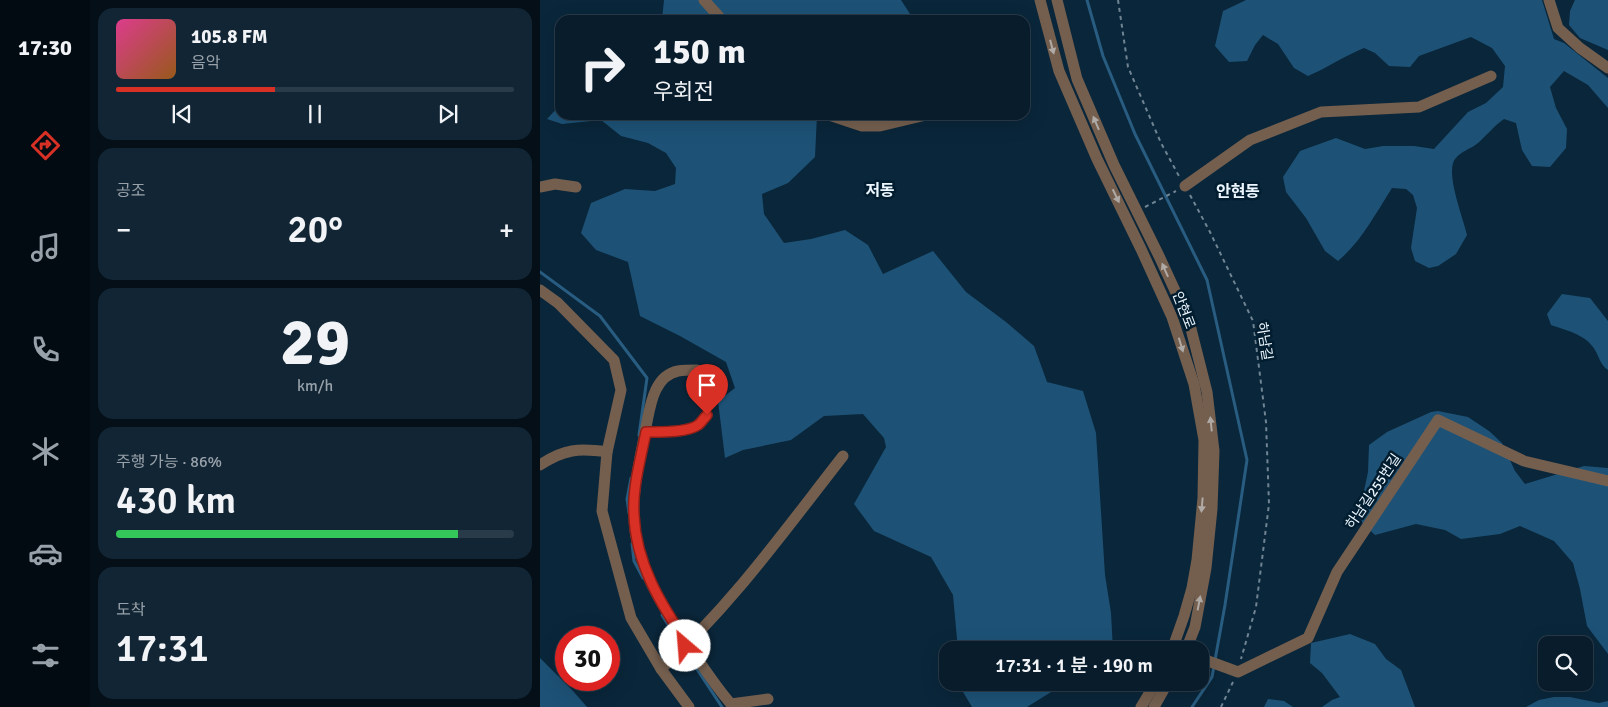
<!DOCTYPE html>
<html lang="ko">
<meta charset="utf-8">
<style>
:root{--surface:#081c2c;--page:#112534;--text:#f1f3f6;--muted:#98a1a9;--line:#293a48;--accent:#d93025}
body{margin:0;font-family:Signika,"Noto Sans KR",sans-serif;background:var(--page);color:var(--text);height:100vh;display:flex;flex-direction:column;font-size:19px;white-space:nowrap}
*{box-sizing:border-box;margin:0}
p{font-size:16px;color:var(--muted)}
.icon{flex:none;width:28px;height:28px;fill:none;stroke:currentColor;stroke-width:2;stroke-linecap:round;stroke-linejoin:round}
.map{position:relative;flex:1;overflow:hidden}
.side{display:flex;flex-direction:column;gap:8px;padding:8px;background:#040f18;width:450px}
.side>*{flex:none}
.top-card{position:absolute;left:15px;top:15px;width:475px;height:105px;border-radius:15px;box-shadow:0 5px 20px #0002,0 0 0 1px var(--line);background:#081c2c;color:var(--text);overflow:hidden}
.controls{position:absolute;left:998px;top:636px;display:grid;gap:10px}
.controls a{display:grid;place-items:center;width:55px;height:55px;border-radius:10px;background:var(--surface);box-shadow:0 5px 20px #0002,0 0 0 1px var(--line);font-size:25px}
.speed{position:absolute;left:15px;top:626px;display:flex;gap:10px;font-size:25px;font-weight:700;text-align:center}
.speed>*{display:grid;place-content:center;width:65px;height:65px;border-radius:50%;background:var(--surface);box-shadow:0 5px 20px #0002,0 0 0 1px var(--line);line-height:1}
.speed .limit{border:8px solid #d22;background:#fff;color:#111}
.pin{position:absolute;display:grid;place-items:center;width:42px;height:42px;color:#fff;margin:-51px -21px;border-radius:50% 50% 50% 0;rotate:-45deg;box-shadow:0 0 5px #0007}
.pin .icon{rotate:45deg}
.me{position:absolute;width:55px;margin:-28px;rotate:333deg;stroke-linejoin:round;filter:drop-shadow(0 0 4px #0008)}
.turn{display:flex;align-items:center;gap:18px;height:105px;padding:0 15px;font-size:22px}
.turn .icon{width:65px;height:65px;stroke-width:2.5}
.turn b{display:block;font-size:35px;line-height:42px}
.big{font-size:38px;font-weight:600;line-height:1.1}
.side .card{flex:1;display:flex;flex-direction:column;justify-content:center;gap:8px;min-width:0;padding:0 18px;border-radius:15px;background:var(--page)}
.side .dial{align-items:center;gap:0}
.dial b{font-size:65px;line-height:1}
.song{display:flex;align-items:center;gap:15px}
.cover{width:60px;height:60px;border-radius:8px;background:linear-gradient(135deg,hsl(330 70% 55%),hsl(30 70% 35%))}
.played{height:5px;border-radius:2px;background:linear-gradient(90deg,var(--accent) 40%,var(--line) 40%)}
.keys{display:flex;justify-content:space-around;direction:ltr}
.heat{display:flex;justify-content:space-between;align-items:center;font-size:28px;direction:ltr}
.charge{height:8px;border-radius:4px;background:linear-gradient(90deg,#34c759 86%,var(--line) 0)}
.trip{position:absolute;left:399px;top:641px;width:270px;height:50px;border-radius:15px;background:var(--surface);box-shadow:0 5px 20px #0002,0 0 0 1px var(--line);font-weight:600;line-height:50px;text-align:center}
main{display:flex;flex:1;min-height:0}
.menu{display:flex;flex-direction:column;width:90px;justify-content:space-around;align-items:center;background:#030b12;color:var(--muted)}
.menu .icon{width:35px;height:35px}
.menu .current{color:var(--accent)}
.menu b{font-size:22px;color:var(--text)}
.map>svg:first-child{display:block}
.forest{fill:#1d5276}
.lines{fill:none;stroke-linecap:round;stroke-linejoin:round}
.stream{stroke:#285c80;stroke-width:3}
.path{stroke:#708493;stroke-width:2;stroke-dasharray:4 4;stroke-linecap:butt}
.minor{stroke:#745f4f;stroke-width:11}
.oneway{fill:#b0aaa6}
.route-casing{stroke:#8d1f18;stroke-width:12}
.route{stroke:#d93025;stroke-width:9}
.labels{text-anchor:middle;stroke-width:5;stroke-linejoin:round;paint-order:stroke}
.street-label{font-size:14px;fill:#ecf6fe;stroke:#011d2f}
.quarter-label{font-size:16px;font-weight:bold;fill:#ecf6fe;stroke:#011d2f}
</style>
<main>
<nav class="menu">
<b>17:30</b>
<svg class="icon current" aria-label="directions" viewBox="0 0 24 24"><path d="M12 3l9 9-9 9-9-9zM9 14v-3h6M13 9l2 2-2 2"/></svg>
<svg class="icon" aria-label="music" viewBox="0 0 24 24"><path d="M9 18V5l10-2v13"/><circle cx="6" cy="18" r="3"/><circle cx="16" cy="16" r="3"/></svg>
<svg class="icon" aria-label="phone" viewBox="0 0 24 24"><path d="M5 4h4l2 5-3 2q2 4 5 5l2-3 5 2v4C11 20 4 13 5 4z"/></svg>
<svg class="icon" aria-label="climate" viewBox="0 0 24 24"><path d="M12 3v18M4 7l16 10M4 17L20 7"/></svg>
<svg class="icon" aria-label="car" viewBox="0 0 24 24"><path d="M5 17H2v-5l4-1 3-4h7l3 4 3 1v5h-3M9 17h6M6 11h13"/><circle cx="7" cy="17" r="2"/><circle cx="17" cy="17" r="2"/></svg>
<svg class="icon" aria-label="filters" viewBox="0 0 24 24"><path d="M4 7h16M4 17h16"/><circle cx="9" cy="7" r="2"/><circle cx="15" cy="17" r="2"/></svg>
</nav>
<section class="side">
<div class="card">
<div class="song"><i class="cover"></i><div><b>105.8 FM</b><p>음악</p></div></div>
<div class="played"></div>
<div class="keys"><svg class="icon" aria-label="previous" viewBox="0 0 24 24"><path d="M18 5L8 12l10 7zM5 5v14"/></svg><svg class="icon" aria-label="pause" viewBox="0 0 24 24"><path d="M8 5v14M16 5v14"/></svg><svg class="icon" aria-label="next" viewBox="0 0 24 24"><path d="M6 5l10 7-10 7zM19 5v14"/></svg></div>
</div>
<div class="card"><p>공조</p>
<div class="heat"><a>−</a><b class="big">20°</b><a>+</a></div>
</div>
<div class="card dial"><b>29</b><p>km/h</p></div>
<div class="card"><p>주행 가능 · 86%</p><b class="big">430 km</b><div class="charge"></div></div>
<div class="card"><p>도착</p><b class="big">17:31</b></div>
</section>
<div class="map">
<svg width="1068" height="707" viewBox="0 0 1068 707">
<rect width="100%" height="100%" fill="#0a263a"/>
<g class="forest">
<polygon points="124,0 361,0 374,20 122,20"/>
<path d="M706 0H1002L1014 39 1024 43 1068 78V108L1048 85 1024 71 1010 87 1016 108 1027 129 1026 148 1010 167 992 166 982 150 976 123 964 119C954 126 947 135 938 143 931 149 921 151 915 159 905 173 923 217 927 235L916 254 898 266 889 268 875 261 871 248 877 208 873 195 866 189 852 188C836 213 821 242 798 261L785 251 766 218 746 192 743 177 760 151 796 138 825 149 843 146H874L894 149 928 112 946 103 963 87 965 66 952 48 931 37 879 56 870 67 849 66 835 53 824 48C804 56 787 68 768 76L754 68 738 44 723 35 715 45 707 61 689 62 675 46 683 11Z"/>
<polygon points="1035,0 1068,0 1068,50 1040,38 1029,25 1030,11"/>
<polygon points="20,105 20,115 277,115 275,157 248,183 222,194 224,214 244,243 271,239 305,230 328,245 343,274 393,251 426,292 466,322 494,346 507,382 543,391 556,433 565,575 571,613 573,650 418,650 413,595 391,557 334,531 314,504 346,447 344,438 323,414 284,416 251,440 203,450 185,458 178,401 195,388 186,362 140,336 100,316 88,262 56,250 41,233 51,203 85,189 115,191 135,184 136,168 126,153 108,143 81,136 61,120 22,124 7,119"/>
<path d="M1022 294 1050 298 1068 321V370C1060 365 1059 355 1053 347 1044 334 1025 330 1011 325L1007 314Z"/>
<polygon points="898,411 928,417 949,431 962,443 975,471 985,484 1044,466 1068,468 1068,654 1047,626 1040,589 1033,563 1014,541 980,526 960,534 921,539 905,530 876,524 835,535 818,519 828,472 829,445 847,432 891,412"/>
<polygon points="810,634 835,644 846,659 861,670 875,707 782,707 792,700 800,697 782,673 770,663 771,643"/>
<polygon points="0,658 33,691 47,707 0,707"/>
<polygon points="417,682 534,682 534,683 516,689 487,707 432,707"/>
<polygon points="1014,697 1030,697 1059,703 1068,701 1068,707 986,707 999,700"/>
<polygon points="728,699 744,701 753,707 724,707"/>
</g>
<g class="lines">
<g class="stream">
<polyline points="547,0 563,56 595,134 667,280 707,460 685,605 675,660"/>
<polyline points="0,272 60,316 107,378 99,435"/>
<polyline points="89,513 87,499 91,478"/>
<polyline points="92,544 94,561 103,578"/>
<polyline points="122,615 141,646"/>
<polyline points="145,651 182,707"/>
<polyline points="652,707 672,677 674,666"/>
</g>
<g class="path">
<polyline points="578,0 588,67 621,143 640,178"/>
<polyline points="650,195 670,232 713,321 726,422 729,504 716,607 701,659"/>
<polyline points="605,207 636,191"/>
<polyline points="681,707 693,682"/>
</g>
<g class="minor">
<polyline points="164,0 182,20"/>
<polyline points="500,0 519,71 557,159 601,249 632,317 654,384 664,440 663,498 657,560 652,588 644,616 632,650"/>
<polyline points="517,0 537,79 574,165 619,256 649,321 667,392 674,451 672,509 666,568 655,627 646,650"/>
<polyline points="1009,0 1018,28 1040,48 1068,68"/>
<polyline points="289,115 322,126 340,126 386,115"/>
<polyline points="645,186 710,140 781,112 879,107 951,76"/>
<polyline points="0,187 15,184 36,187"/>
<polyline points="0,290 18,303 74,360 81,390 67,452 62,511 91,618 121,669 149,707"/>
<path d="M157 370C151 370 144 370 138 371 113 376 110 408 106 427 101 455 93 485 94 514 94 566 125 611 153 652 165 670 177 688 191 704L228 699"/>
<path d="M106 432C119 432 147 433 158 425 161 422 164 418 167 415"/>
<path d="M0 465C24 449 39 448 67 452"/>
<polyline points="660,658 698,672 768,638 797,572 898,420 984,461 1068,481"/>
<path d="M121 669C191 606 245 530 303 456"/>
<polyline points="601,707 616,682"/>
<polyline points="614,707 628,682"/>
</g>
</g>
<defs><path id="oneway-solid" d="M-6-.8H1V-3.2L6.5 0L1 3.2V.8H-6Z" transform="scale(1.25)"/></defs>
<g class="oneway">
<use href="#oneway-solid" transform="translate(512 47) rotate(75)"/>
<use href="#oneway-solid" transform="translate(556 123) rotate(-113)"/>
<use href="#oneway-solid" transform="translate(576 196) rotate(64)"/>
<use href="#oneway-solid" transform="translate(625 270) rotate(-114)"/>
<use href="#oneway-solid" transform="translate(641 345) rotate(73)"/>
<use href="#oneway-solid" transform="translate(671 424) rotate(-96)"/>
<use href="#oneway-solid" transform="translate(662 505) rotate(95)"/>
<use href="#oneway-solid" transform="translate(659 603) rotate(-79)"/>
</g>
<g class="lines">
<g class="route-casing">
<path id="route" d="M145 646 148 644C121 605 96 564 94 515 92 489 101 457 106 432 119 432 147 433 158 425 161 423 164 418 167 415"/>
</g>
<use href="#route" class="route"/>
</g>
<g class="labels">
<g class="street-label">
<text transform="translate(644 310) rotate(69)" y="5">안현로</text>
<text transform="translate(725 341) rotate(81)" y="5">하남길</text>
<text transform="translate(833 491) rotate(-56)" y="5">하남길255번길</text>
</g>
<g class="quarter-label">
<text x="340" y="196">저동</text>
<text x="698" y="197">안현동</text>
</g>
</g>
</svg>
<div class="controls">
<a><svg class="icon" aria-label="search" viewBox="0 0 24 24"><circle cx="10" cy="10" r="6"/><path d="M15 15l6 6"/></svg></a>
</div>
<div class="speed"><div class="limit">30</div></div>
<div class="pin" style="left:167px;top:415px;background:#d93025"><svg class="icon" aria-label="arrive" viewBox="0 0 24 24"><path d="M6 21V4h12l-3 4 3 4H6"/></svg></div>
<svg class="me" style="left:145px;top:646px" viewBox="-20 -20 40 40"><circle r="19" fill="#fff"/><path d="M0-13L10 11 0 6-10 11z" fill="#d93025"/></svg>
<div class="trip">17:31 · 1 분 · 190 m</div>
<div class="top-card">
<div class="turn"><svg class="icon" aria-label="right" viewBox="0 0 24 24"><path d="M7 20v-9h11M14 6l5 5-5 5"/></svg><div><b>150 m</b>우회전</div></div>
</div>
</div>
</main>
